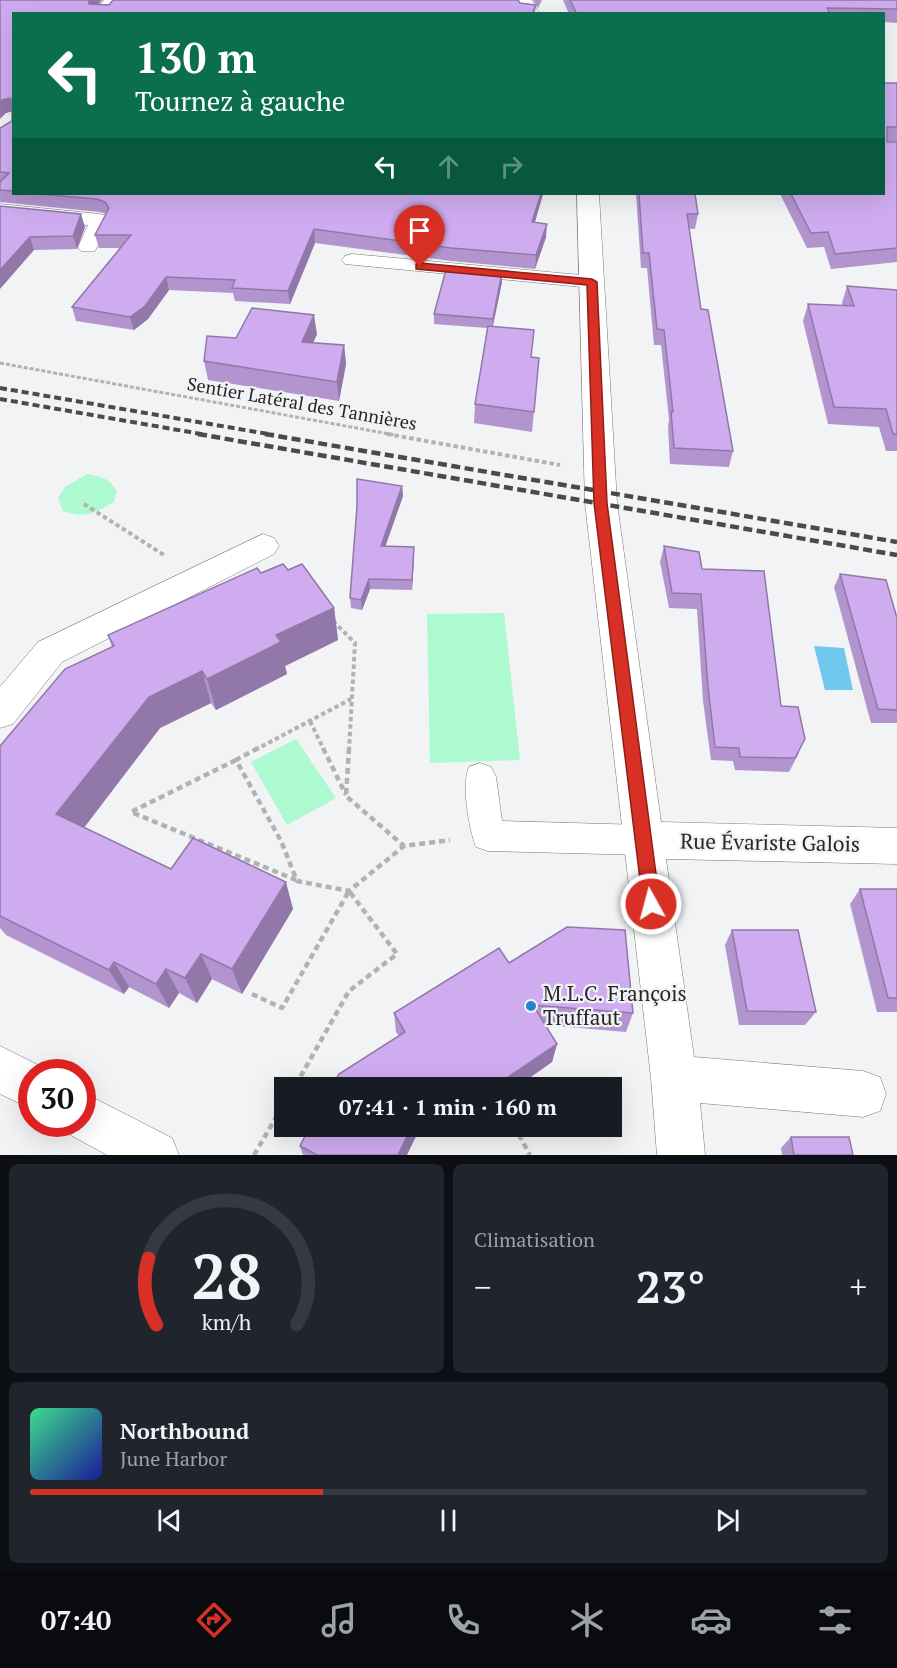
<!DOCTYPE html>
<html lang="fr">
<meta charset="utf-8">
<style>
:root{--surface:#171b24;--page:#20242c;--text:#f1f3f6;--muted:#9ea1a6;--line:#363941;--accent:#d93025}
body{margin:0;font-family:"PT Serif",serif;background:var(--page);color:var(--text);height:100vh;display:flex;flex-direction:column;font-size:22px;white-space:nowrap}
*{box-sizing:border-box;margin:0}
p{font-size:20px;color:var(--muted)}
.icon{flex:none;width:33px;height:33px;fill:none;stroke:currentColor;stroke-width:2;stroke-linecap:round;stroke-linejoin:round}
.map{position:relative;height:1155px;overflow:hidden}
.sheet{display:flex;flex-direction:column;gap:9px;padding:9px;background:#0d0f14;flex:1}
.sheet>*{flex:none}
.guide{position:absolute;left:12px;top:12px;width:873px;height:183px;border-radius:0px;box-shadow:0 6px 24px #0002;background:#0b6e4f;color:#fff;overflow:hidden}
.speed{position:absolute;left:18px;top:1059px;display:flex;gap:12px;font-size:30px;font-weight:700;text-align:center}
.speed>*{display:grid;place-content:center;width:78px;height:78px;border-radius:50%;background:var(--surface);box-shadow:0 6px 24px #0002;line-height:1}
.speed .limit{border:9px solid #d22;background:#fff;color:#111}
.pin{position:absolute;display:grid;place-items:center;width:51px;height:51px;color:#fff;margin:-62px -26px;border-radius:50% 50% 50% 0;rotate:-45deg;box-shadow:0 0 6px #0007}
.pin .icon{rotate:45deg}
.me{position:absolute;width:66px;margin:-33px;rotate:353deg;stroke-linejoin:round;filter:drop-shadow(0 0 4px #0008)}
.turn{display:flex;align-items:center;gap:21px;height:126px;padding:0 24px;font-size:27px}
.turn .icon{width:78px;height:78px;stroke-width:2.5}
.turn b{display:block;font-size:42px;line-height:51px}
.lanes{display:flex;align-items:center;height:57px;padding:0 24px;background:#0003;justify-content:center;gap:30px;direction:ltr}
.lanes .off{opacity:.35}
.big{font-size:45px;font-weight:700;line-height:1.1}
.sheet .tile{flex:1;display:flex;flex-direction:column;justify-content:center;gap:9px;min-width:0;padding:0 21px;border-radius:9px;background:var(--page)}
.sheet .dial{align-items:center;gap:0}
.dial svg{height:156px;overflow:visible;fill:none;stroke:var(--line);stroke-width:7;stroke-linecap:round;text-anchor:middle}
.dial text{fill:var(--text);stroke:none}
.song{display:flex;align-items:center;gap:18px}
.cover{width:72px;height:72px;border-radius:9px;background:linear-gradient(135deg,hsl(150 70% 55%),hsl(240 70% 35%))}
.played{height:6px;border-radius:3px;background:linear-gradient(90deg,var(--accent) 35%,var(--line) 35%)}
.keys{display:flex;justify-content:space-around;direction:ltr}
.heat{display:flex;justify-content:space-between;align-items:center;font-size:33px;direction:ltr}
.sheet .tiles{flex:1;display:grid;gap:9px;grid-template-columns:1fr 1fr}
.tile:last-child{grid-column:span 2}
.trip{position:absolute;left:274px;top:1077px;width:348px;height:60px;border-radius:0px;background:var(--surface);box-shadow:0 6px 24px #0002;font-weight:700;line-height:60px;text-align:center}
.tab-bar{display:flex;height:96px;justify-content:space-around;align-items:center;background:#090b0e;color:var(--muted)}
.tab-bar .icon{width:42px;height:42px}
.tab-bar .active{color:var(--accent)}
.tab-bar b{font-size:27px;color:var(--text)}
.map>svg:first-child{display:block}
.green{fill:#adf9d0}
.water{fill:#6fc8ee}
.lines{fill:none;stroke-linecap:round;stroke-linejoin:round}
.service-casing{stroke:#757779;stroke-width:1}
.minor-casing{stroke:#757779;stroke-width:1}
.path-far2{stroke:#b1b2b4;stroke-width:3;stroke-dasharray:4 2;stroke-linecap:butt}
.path-far1{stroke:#b1b2b4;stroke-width:4;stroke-dasharray:4.5 3;stroke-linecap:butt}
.path{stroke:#b1b2b4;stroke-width:4.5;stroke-dasharray:6 4;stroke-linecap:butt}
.service{fill:#fff;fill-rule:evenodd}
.minor{fill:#fff;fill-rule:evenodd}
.rail-far1{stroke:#494a4c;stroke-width:4;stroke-dasharray:7 4;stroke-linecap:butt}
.rail{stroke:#494a4c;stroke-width:4.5;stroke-dasharray:9 4.5;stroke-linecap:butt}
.wall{fill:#b294ce}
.shaded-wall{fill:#9178a8}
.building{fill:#cfacf0;stroke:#9178a8;stroke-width:1.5}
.route{fill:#d93025;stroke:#8d1f18;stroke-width:1.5}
.poi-dot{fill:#1f85d0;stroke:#f1f3f5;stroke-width:2}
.labels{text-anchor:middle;stroke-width:4.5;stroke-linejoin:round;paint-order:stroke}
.street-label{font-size:18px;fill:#252627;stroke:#f1f3f5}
.near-street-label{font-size:21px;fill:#252627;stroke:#f1f3f5}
.near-poi-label{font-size:21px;fill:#252627;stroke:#f1f3f5;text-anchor:start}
</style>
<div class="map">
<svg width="897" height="1155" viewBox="0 0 897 1155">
<rect width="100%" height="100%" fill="#f1f3f5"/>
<g class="green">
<path d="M87 474C102 477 109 478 117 491L114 502C94 513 86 519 63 511L58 498 65 487Z"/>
<polygon points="504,613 520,760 430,763 427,614"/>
<polygon points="296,739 336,798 287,825 251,762"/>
</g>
<polygon class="water" points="814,646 844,648 853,690 825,690"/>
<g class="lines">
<g class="service-casing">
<g id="service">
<polygon points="0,204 100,214 107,216 110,220 95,251 81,251 78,247 88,225 0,216"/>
<polygon points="352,254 592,276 599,278 602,282 599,286 592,288 345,264 342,260 345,256"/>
<path d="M480 763 491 767 496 777 502 821 643 825 655 829 659 840 655 851 643 855 488 851 476 847C469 829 461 784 469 767Z"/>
</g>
</g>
<g class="minor-casing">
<g id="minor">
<polygon points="104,0 122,0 112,14 93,14"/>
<polygon points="514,0 532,0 539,14 521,14"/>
<polygon points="577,194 599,194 617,503 661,822 897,828 897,864 666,859 694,1057 863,1071 880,1077 886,1094 880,1111 863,1117 700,1103 705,1155 657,1155 651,1078 585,503"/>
<polygon points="263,534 274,538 279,546 274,554 62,662 13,724 0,728 0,687 38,642"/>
<polygon points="0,1046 48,1070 50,1072 32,1072 32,1109 0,1094"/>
<polygon points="82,1092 172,1138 179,1155 107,1155 65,1132 62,1124 82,1124"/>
</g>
</g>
<polyline class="path-far2" points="0,363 395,435"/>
<g class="path-far1">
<polyline points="387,434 560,465"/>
<polyline points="84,504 164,555"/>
<polyline points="333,621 355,643 349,750"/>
<polyline points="310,721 324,750"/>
<polyline points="255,750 351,699"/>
</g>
<g class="path">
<polyline points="258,748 236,760 281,841 297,881 349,891 404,846"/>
<polyline points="323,748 346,795"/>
<polyline points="349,748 346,796 404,846 450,840"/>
<polyline points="236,760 131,812 296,880"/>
<polyline points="252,994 282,1008 349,891 397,954 349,991 294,1088"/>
<polyline points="514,1126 530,1155"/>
<polyline points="254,1155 285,1102"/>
</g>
<use href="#service" class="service"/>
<use href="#minor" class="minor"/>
<g class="rail-far1">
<polyline points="0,388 274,435"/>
<polyline points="0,399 207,435"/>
</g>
<g class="rail">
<polyline points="198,434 897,555"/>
<polyline points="265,434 897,542"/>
</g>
</g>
<g class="wall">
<polygon points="0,0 98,4 520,3 536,5 535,14 14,14 14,194 543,194 535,222 546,237 535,269 451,261 315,243 290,304 235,301 233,293 169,290 148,319 134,330 76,321 72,307 120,248 99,248 95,235 106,214 100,212 0,202 0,128 12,121 12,111 6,113"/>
<polygon points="533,0 542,0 538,8"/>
<polygon points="563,0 897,0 897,23 884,22 884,14 569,14"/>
<polygon points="884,83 897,83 897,141 887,141 897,142 897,262 831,269 824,247 807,248 780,194 884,194"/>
<polygon points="636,194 695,194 698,214 695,229 689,229 701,309 733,451 729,467 670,464 668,427 669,419 661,345 654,345 647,268 641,268"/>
<polygon points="0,206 85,227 77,249 34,250"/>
<polygon points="502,272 502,282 493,326 532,357 539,358 532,432 474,423 475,404 487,328 434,324 434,314"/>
<polygon points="847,286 897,290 897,451 886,451 879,427 828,424 803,321 808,304 842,305 842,303"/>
<polygon points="317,334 313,343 344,345 346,364 339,401 208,380 204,361 236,338"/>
<polygon points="402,486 403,496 385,546 414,547 414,557 412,590 370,589 362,610 351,608 350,598 357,506"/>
<polygon points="664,546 702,569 781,706 799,753 789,772 735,770 733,761 711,760 703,701 697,609 669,608 660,562"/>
<polygon points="288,570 334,608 338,640 285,666 287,674 216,710 211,703 160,728 84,828 171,869 293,909 242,994 212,979 197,1003 179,993 169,1008 129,987 124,994 6,935 0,928 0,746 112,647 108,635 261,573"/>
<polygon points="840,574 897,618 897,723 871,723 834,587"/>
<polygon points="860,889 897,889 897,1012 877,1012 850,904"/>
<polygon points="732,930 816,1012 805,1025 739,1025 725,945"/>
<polygon points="509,963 633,1013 626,1032 545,1025 557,1044 552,1062 515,1088 331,1088 399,1036 396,1032 394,1013"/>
<polygon points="791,1137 853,1155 782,1155 781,1148"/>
<polygon points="300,1146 407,1155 303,1155"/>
</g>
<g class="shaded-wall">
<polygon points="89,0 102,0 91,13 88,1"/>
<polygon points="10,98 13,111 6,113 0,119 0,103 2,100"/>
<polygon points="541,194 543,194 531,235 532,222"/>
<polygon points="81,214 85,227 77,249 73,236"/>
<polygon points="547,224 546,237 535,269 536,255"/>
<polygon points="314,229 315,243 290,304 288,291"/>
<polygon points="30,237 34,250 0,289 0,270"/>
<polygon points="502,272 502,282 492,329 493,319"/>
<polygon points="166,277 169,290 148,319 134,330 130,317"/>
<polygon points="314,315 317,334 305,361 302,342"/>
<polygon points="344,345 346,364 339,401 337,382"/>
<polygon points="402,486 403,496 382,556 381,546"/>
<polygon points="414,547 414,557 412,590 412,580"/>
<polygon points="369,579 370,589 362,610 361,600"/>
<polygon points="334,608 338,640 285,666 287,674 216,710 207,679 276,635"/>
<polygon points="202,671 211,703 160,728 72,843 56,814 149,697"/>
<polygon points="286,882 293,909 242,994 232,969"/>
<polygon points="201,954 212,979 197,1003 185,978"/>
<polygon points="114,962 129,987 124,994 109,970"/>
<polygon points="166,969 179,993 169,1008 156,984"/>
<polygon points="557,1044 552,1062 515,1088 492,1088"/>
<polygon points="412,1126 421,1126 407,1155 398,1155"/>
</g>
<g class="building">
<polygon points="0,0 89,0 89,4 109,5 113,0 518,0 520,3 536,5 532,14 14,14 14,191 0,190 0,182 9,173 0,172 0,128 12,121 12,101 10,98 2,100 0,103"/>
<polygon points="570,0 897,0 897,9 827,8 830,14 577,14"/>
<polygon points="884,83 897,83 897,127 887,127 887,142 897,142 897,248 835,254 828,232 811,233 791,194 884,194"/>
<polygon points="39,194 541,194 532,222 547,224 536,255 451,248 314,229 288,291 232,288 235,280 166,277 145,306 130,317 72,307 131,235 95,235 109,208 105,202 97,199"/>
<polygon points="639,194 695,194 698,214 687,214 701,309 708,310 733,451 674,448 671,412 673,412 664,330 657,329 649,253 643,253"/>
<polygon points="0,206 81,214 73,236 30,237 0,270"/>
<polygon points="447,266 502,272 493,319 434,314"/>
<polygon points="847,286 897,290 897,434 893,434 886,409 834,407 808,304 854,306"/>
<polygon points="252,308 314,315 302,342 344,345 337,382 204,361 207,336 236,338"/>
<polygon points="488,326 534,330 531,357 539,358 534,412 475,404"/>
<polygon points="357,479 402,486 381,546 414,547 412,580 369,579 361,600 350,598 357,506"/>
<polygon points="664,546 699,552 702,569 764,571 781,706 798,707 805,739 795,758 740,757 739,748 715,747 708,687 701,594 672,593"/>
<polygon points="283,564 288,570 302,564 334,608 276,635 281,642 207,679 202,671 149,697 56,814 171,869 193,838 286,882 232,969 201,954 185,978 166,969 156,984 114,962 109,970 0,916 0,746 65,669 114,646 108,635 257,568 261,573"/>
<polygon points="840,574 886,580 897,618 897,710 878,709"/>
<polygon points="860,889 897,889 897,998 888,998"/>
<polygon points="567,927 625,930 633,1013 533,1005 557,1044 492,1088 436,1088 433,1082 430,1088 331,1088 339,1074 405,1032 394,1013 499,948 509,963"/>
<polygon points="732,930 798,930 816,1012 747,1011"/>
<polygon points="310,1126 412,1126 398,1155 317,1155 300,1146"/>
<polygon points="791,1137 849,1137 853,1155 794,1155"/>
</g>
<polygon class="route" points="420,263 592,279 597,282 607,503 660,904 657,910 651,913 645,910 643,904 594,503 587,285 416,269 416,264"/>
<circle class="poi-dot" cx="531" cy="1006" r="6"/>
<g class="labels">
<g class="street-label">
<text transform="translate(302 404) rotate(10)" y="6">Sentier Latéral des Tannières</text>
</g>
<g class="near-street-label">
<text transform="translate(770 843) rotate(1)" y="7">Rue Évariste Galois</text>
</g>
<g class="near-poi-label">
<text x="543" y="1001">M.L.C. François<tspan x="543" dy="24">Truffaut</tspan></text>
</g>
</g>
</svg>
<div class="speed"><div class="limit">30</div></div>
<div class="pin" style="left:420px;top:267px;background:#d93025"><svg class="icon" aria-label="arrive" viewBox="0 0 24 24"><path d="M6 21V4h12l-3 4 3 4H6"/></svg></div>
<svg class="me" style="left:651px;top:904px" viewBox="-20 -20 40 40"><circle r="17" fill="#d93025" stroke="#fff" stroke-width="3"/><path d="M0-11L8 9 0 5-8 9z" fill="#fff"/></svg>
<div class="trip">07:41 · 1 min · 160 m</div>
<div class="guide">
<div class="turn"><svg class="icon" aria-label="left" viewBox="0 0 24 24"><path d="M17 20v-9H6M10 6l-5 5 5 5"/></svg><div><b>130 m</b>Tournez à gauche</div></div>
<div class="lanes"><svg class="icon" aria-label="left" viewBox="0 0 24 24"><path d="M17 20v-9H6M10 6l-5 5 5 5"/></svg><svg class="icon off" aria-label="ahead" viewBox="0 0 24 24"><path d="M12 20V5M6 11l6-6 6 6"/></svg><svg class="icon off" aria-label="right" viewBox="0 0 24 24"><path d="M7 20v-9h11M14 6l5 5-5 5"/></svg></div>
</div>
</div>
<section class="sheet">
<div class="tiles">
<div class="tile dial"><svg viewBox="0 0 100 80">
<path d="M14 69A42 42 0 1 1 86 69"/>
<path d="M14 69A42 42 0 0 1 10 35" stroke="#d93025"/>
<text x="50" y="56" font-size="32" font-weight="700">28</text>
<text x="50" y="72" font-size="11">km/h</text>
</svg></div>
<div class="tile"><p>Climatisation</p>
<div class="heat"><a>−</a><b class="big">23°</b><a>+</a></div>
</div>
<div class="tile">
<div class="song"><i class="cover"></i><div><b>Northbound</b><p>June Harbor</p></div></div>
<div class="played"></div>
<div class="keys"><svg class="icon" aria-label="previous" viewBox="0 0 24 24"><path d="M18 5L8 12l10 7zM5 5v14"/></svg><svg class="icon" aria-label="pause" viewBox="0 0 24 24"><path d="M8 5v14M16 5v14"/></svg><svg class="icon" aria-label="next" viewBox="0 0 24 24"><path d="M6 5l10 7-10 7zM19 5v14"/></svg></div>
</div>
</div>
</section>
<nav class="tab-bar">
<b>07:40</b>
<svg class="icon active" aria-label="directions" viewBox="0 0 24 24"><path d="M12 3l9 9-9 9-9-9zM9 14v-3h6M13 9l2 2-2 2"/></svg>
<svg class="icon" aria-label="music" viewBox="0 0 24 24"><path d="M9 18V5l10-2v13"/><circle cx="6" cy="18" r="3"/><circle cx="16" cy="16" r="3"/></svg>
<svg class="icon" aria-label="phone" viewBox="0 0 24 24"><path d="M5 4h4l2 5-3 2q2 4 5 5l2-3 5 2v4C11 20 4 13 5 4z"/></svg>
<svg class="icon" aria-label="climate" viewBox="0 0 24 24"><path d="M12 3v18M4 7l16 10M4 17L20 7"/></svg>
<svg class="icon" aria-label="car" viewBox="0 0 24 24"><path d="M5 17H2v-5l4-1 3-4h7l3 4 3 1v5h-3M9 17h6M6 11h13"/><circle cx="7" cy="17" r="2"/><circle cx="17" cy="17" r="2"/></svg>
<svg class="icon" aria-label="filters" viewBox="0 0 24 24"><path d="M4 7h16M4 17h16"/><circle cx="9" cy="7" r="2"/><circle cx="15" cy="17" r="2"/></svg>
</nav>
